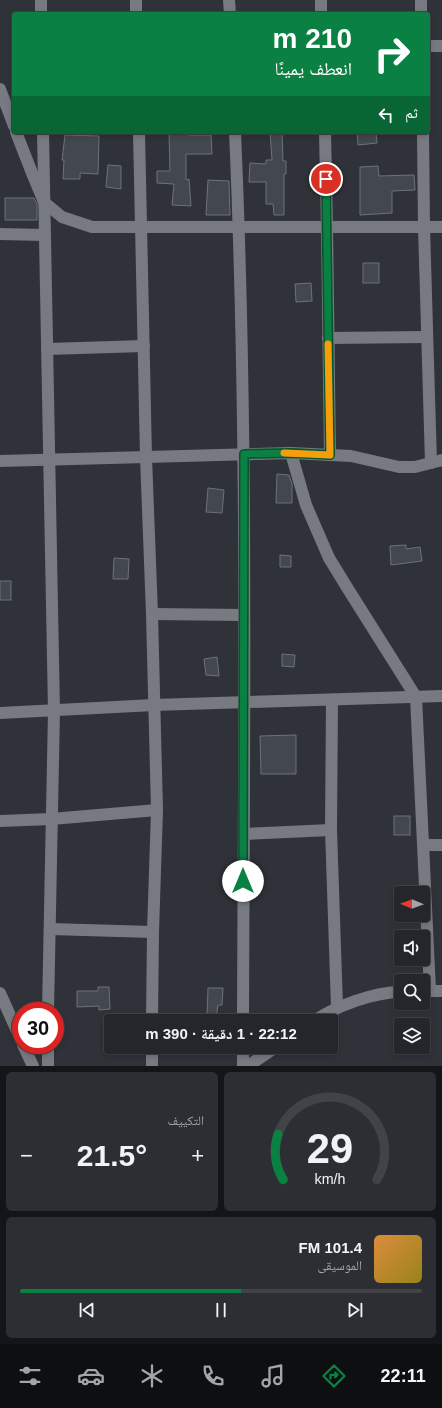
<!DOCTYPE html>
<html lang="ar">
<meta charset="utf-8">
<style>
:root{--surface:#24262b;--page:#2c2e33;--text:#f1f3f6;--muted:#a3a5a9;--line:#414347;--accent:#0b8043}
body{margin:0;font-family:Helvetica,"Noto Naskh Arabic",sans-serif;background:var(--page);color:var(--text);direction:rtl;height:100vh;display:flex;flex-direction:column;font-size:15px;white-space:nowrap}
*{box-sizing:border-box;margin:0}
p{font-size:13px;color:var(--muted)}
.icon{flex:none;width:22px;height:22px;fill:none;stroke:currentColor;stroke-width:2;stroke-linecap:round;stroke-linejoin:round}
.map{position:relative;height:1066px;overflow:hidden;direction:ltr}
.sheet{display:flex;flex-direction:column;gap:6px;padding:6px;background:#141518;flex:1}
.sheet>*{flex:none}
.guide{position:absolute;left:12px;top:12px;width:418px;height:122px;border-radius:4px;box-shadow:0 2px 6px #0003,0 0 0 1px var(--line);direction:rtl;background:#0b8043;color:#fff;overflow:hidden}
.needle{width:26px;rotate:271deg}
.controls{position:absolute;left:394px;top:886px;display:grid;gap:8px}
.controls a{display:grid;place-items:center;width:36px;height:36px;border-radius:4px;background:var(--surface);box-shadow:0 2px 6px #0003,0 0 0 1px var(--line);font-size:20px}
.speed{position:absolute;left:12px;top:1002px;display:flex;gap:8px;font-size:20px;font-weight:700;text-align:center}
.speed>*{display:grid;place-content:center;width:52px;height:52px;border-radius:50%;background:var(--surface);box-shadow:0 2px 6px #0003,0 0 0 1px var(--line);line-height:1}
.speed .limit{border:6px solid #d22;background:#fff;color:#111}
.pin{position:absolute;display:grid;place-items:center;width:34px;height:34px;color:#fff;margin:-17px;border:2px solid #fff;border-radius:50%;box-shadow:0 1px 4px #0007}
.me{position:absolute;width:44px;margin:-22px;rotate:0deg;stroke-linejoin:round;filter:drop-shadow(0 0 3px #0008)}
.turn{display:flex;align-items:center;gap:14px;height:84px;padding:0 12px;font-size:18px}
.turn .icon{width:52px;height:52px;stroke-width:2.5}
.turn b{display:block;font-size:28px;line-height:34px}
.then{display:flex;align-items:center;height:38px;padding:0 12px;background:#0003;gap:8px;font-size:15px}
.big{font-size:30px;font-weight:700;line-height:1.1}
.sheet .tile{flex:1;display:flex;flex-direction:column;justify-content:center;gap:6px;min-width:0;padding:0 14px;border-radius:6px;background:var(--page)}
.sheet .dial{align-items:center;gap:0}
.dial svg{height:104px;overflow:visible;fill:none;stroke:var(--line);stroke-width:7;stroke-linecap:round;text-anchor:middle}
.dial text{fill:var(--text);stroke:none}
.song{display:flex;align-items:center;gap:12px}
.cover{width:48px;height:48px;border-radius:6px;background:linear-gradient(135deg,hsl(30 70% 55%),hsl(50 70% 35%))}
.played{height:4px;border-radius:2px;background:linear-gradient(90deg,var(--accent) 55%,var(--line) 55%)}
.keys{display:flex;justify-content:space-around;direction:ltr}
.heat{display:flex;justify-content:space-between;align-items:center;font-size:22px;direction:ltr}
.sheet .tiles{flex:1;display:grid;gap:6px;grid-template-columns:1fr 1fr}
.tile:last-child{grid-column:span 2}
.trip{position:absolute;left:104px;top:1014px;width:234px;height:40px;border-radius:4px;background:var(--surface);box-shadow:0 2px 6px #0003,0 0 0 1px var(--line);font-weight:700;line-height:40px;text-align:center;direction:rtl}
.tab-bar{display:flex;height:64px;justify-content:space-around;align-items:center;background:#0e0f11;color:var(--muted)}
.tab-bar .icon{width:28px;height:28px}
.tab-bar .current{color:var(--accent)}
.tab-bar b{font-size:18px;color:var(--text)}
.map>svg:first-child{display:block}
.building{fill:#43474e;stroke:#6d7279}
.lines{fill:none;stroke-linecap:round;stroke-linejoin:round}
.street{stroke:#787a82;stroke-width:12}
.route-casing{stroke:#07532c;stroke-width:10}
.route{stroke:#0b8043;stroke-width:7}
.slow{stroke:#f59e0b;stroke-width:7}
</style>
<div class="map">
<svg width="442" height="1066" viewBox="0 0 442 1066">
<rect width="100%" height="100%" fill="#303239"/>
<g class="building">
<polygon points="169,132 189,132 189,135 211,135 212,154 186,154 186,180 189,179 191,206 172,205 174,184 157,183 157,171 170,171"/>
<polygon points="270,132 282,132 283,161 286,161 286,174 284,174 284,215 274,215 273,204 266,204 266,182 249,182 250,163 266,164 266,160 272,160"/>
<polygon points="357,132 376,132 377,143 358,145"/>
<polygon points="65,135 99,136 98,174 80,173 80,179 63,179 64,160 62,160"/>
<polygon points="108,165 121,166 121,189 106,187"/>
<polygon points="378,166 379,176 414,175 415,190 392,191 392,213 360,215 360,167"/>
<polygon points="208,180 229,181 230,215 206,215"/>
<polygon points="5,198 34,198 37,204 37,220 5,220"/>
<rect x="363" y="263" width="16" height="20"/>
<polygon points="311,283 312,301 296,302 295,284"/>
<polygon points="277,474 289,475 292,484 292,503 276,503"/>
<polygon points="208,488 224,490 222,513 206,512"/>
<polygon points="406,545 406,549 420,547 422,561 391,565 390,546"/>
<polygon points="280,555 291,556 291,567 280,567"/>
<polygon points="114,558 129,559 128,579 113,579"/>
<rect x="0" y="581" width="11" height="19"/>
<polygon points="282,654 295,655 294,667 282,666"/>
<polygon points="217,657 219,676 206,675 204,659"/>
<polygon points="296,735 296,774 261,774 260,736"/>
<rect x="394" y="816" width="16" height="19"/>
<polygon points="98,987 109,987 110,1009 99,1010 99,1006 77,1007 77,991 98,991"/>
<polygon points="208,988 223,988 222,1005 218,1005 216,1018 207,1016"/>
</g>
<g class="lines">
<g class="street">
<polyline points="41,0 41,14"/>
<polyline points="136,0 136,14"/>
<polyline points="229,0 230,14"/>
<polyline points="321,0 321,14"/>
<polyline points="421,0 421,14"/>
<polyline points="428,46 442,46"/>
<polyline points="0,89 14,126"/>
<polyline points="16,132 32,173 44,202 62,217 92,227 442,227"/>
<polyline points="43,132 54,711 48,1011"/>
<polyline points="139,132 146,457 152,614 157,810 153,932 152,1021"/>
<path d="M235 132C248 428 244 725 243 1021"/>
<polyline points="325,132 327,227 330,455"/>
<polyline points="423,132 424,227 431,463"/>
<polyline points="0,234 45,235"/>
<polyline points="328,338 427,337"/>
<polyline points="47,349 144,346"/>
<polyline points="291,453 306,505 329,558 348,589 416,697 430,991"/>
<polyline points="0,461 291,453 351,456 399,467 415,467 442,460"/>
<polyline points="152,614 244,615"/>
<polyline points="332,700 331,830 337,1007"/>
<polyline points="0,713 154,705 442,696"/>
<polyline points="0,821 51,819 157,810"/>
<polyline points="244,834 331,830"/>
<polyline points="423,845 442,845"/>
<polyline points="50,929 153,932"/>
<polyline points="423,991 442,991"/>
<polyline points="0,993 21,1040"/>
<path d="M314 1021C336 1006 374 992 401 992"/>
<polyline points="23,1045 33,1066"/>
<polyline points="48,1066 48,1045"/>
<polyline points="152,1066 152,1047"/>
<polyline points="243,1066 243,1047"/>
<polyline points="248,1066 276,1047"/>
</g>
</g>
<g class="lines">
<g class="route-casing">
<polyline id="route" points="243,881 244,454 291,453 330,455 326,179"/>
</g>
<use href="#route" class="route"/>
<polyline class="slow" points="284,453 330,455 328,344"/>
</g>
</svg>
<div class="controls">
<a><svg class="needle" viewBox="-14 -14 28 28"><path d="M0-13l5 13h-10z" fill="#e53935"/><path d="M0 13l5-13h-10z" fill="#a3a5a9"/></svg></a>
<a><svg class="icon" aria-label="sound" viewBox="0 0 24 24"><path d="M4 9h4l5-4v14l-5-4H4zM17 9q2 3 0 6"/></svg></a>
<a><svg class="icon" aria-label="search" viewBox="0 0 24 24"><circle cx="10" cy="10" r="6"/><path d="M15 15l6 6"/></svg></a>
<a><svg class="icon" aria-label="layers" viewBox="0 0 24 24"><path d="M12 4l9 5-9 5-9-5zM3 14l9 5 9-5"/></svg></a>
</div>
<div class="speed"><div class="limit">30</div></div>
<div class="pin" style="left:326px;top:179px;background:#d93025"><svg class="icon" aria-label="arrive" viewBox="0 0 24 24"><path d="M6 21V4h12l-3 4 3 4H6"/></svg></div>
<svg class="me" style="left:243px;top:881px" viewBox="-20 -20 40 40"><circle r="19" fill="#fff"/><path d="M0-13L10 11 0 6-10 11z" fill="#0b8043"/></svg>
<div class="trip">22:12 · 1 دقيقة · 390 m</div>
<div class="guide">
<div class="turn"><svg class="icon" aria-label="right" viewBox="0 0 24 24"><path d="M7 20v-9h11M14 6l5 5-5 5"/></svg><div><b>210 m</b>انعطف يمينًا</div></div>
<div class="then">ثم<svg class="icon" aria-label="left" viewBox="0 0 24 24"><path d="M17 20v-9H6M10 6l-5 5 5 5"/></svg></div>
</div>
</div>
<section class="sheet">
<div class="tiles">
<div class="tile dial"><svg viewBox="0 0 100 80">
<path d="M14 69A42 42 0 1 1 86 69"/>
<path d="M14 69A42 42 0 0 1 10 34" stroke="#0b8043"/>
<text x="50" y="56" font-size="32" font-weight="700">29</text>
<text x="50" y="72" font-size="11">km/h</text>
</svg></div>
<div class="tile"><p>التكييف</p>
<div class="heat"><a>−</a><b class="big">21.5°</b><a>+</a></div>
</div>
<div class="tile">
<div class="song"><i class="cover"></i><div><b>101.4 FM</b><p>الموسيقى</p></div></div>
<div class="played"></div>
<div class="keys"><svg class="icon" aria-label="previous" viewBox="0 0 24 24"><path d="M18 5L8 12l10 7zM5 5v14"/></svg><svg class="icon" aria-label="pause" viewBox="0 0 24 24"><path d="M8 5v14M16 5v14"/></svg><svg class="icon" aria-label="next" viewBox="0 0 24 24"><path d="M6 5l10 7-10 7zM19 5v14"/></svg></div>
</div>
</div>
</section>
<nav class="tab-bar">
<b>22:11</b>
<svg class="icon current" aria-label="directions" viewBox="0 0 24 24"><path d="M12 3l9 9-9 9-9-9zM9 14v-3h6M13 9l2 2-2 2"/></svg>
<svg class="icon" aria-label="music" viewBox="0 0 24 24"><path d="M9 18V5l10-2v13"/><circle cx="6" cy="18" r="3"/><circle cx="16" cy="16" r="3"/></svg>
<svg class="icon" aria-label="phone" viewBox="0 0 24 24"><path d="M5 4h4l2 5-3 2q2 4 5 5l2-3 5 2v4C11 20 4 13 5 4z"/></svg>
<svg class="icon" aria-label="climate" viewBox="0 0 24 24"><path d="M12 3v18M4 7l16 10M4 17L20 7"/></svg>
<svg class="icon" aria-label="car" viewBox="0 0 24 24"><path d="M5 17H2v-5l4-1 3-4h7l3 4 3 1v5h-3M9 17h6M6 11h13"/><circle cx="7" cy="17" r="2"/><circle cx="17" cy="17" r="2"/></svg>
<svg class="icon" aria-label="filters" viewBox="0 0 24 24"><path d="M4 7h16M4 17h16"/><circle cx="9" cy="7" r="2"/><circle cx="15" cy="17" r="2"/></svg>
</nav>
